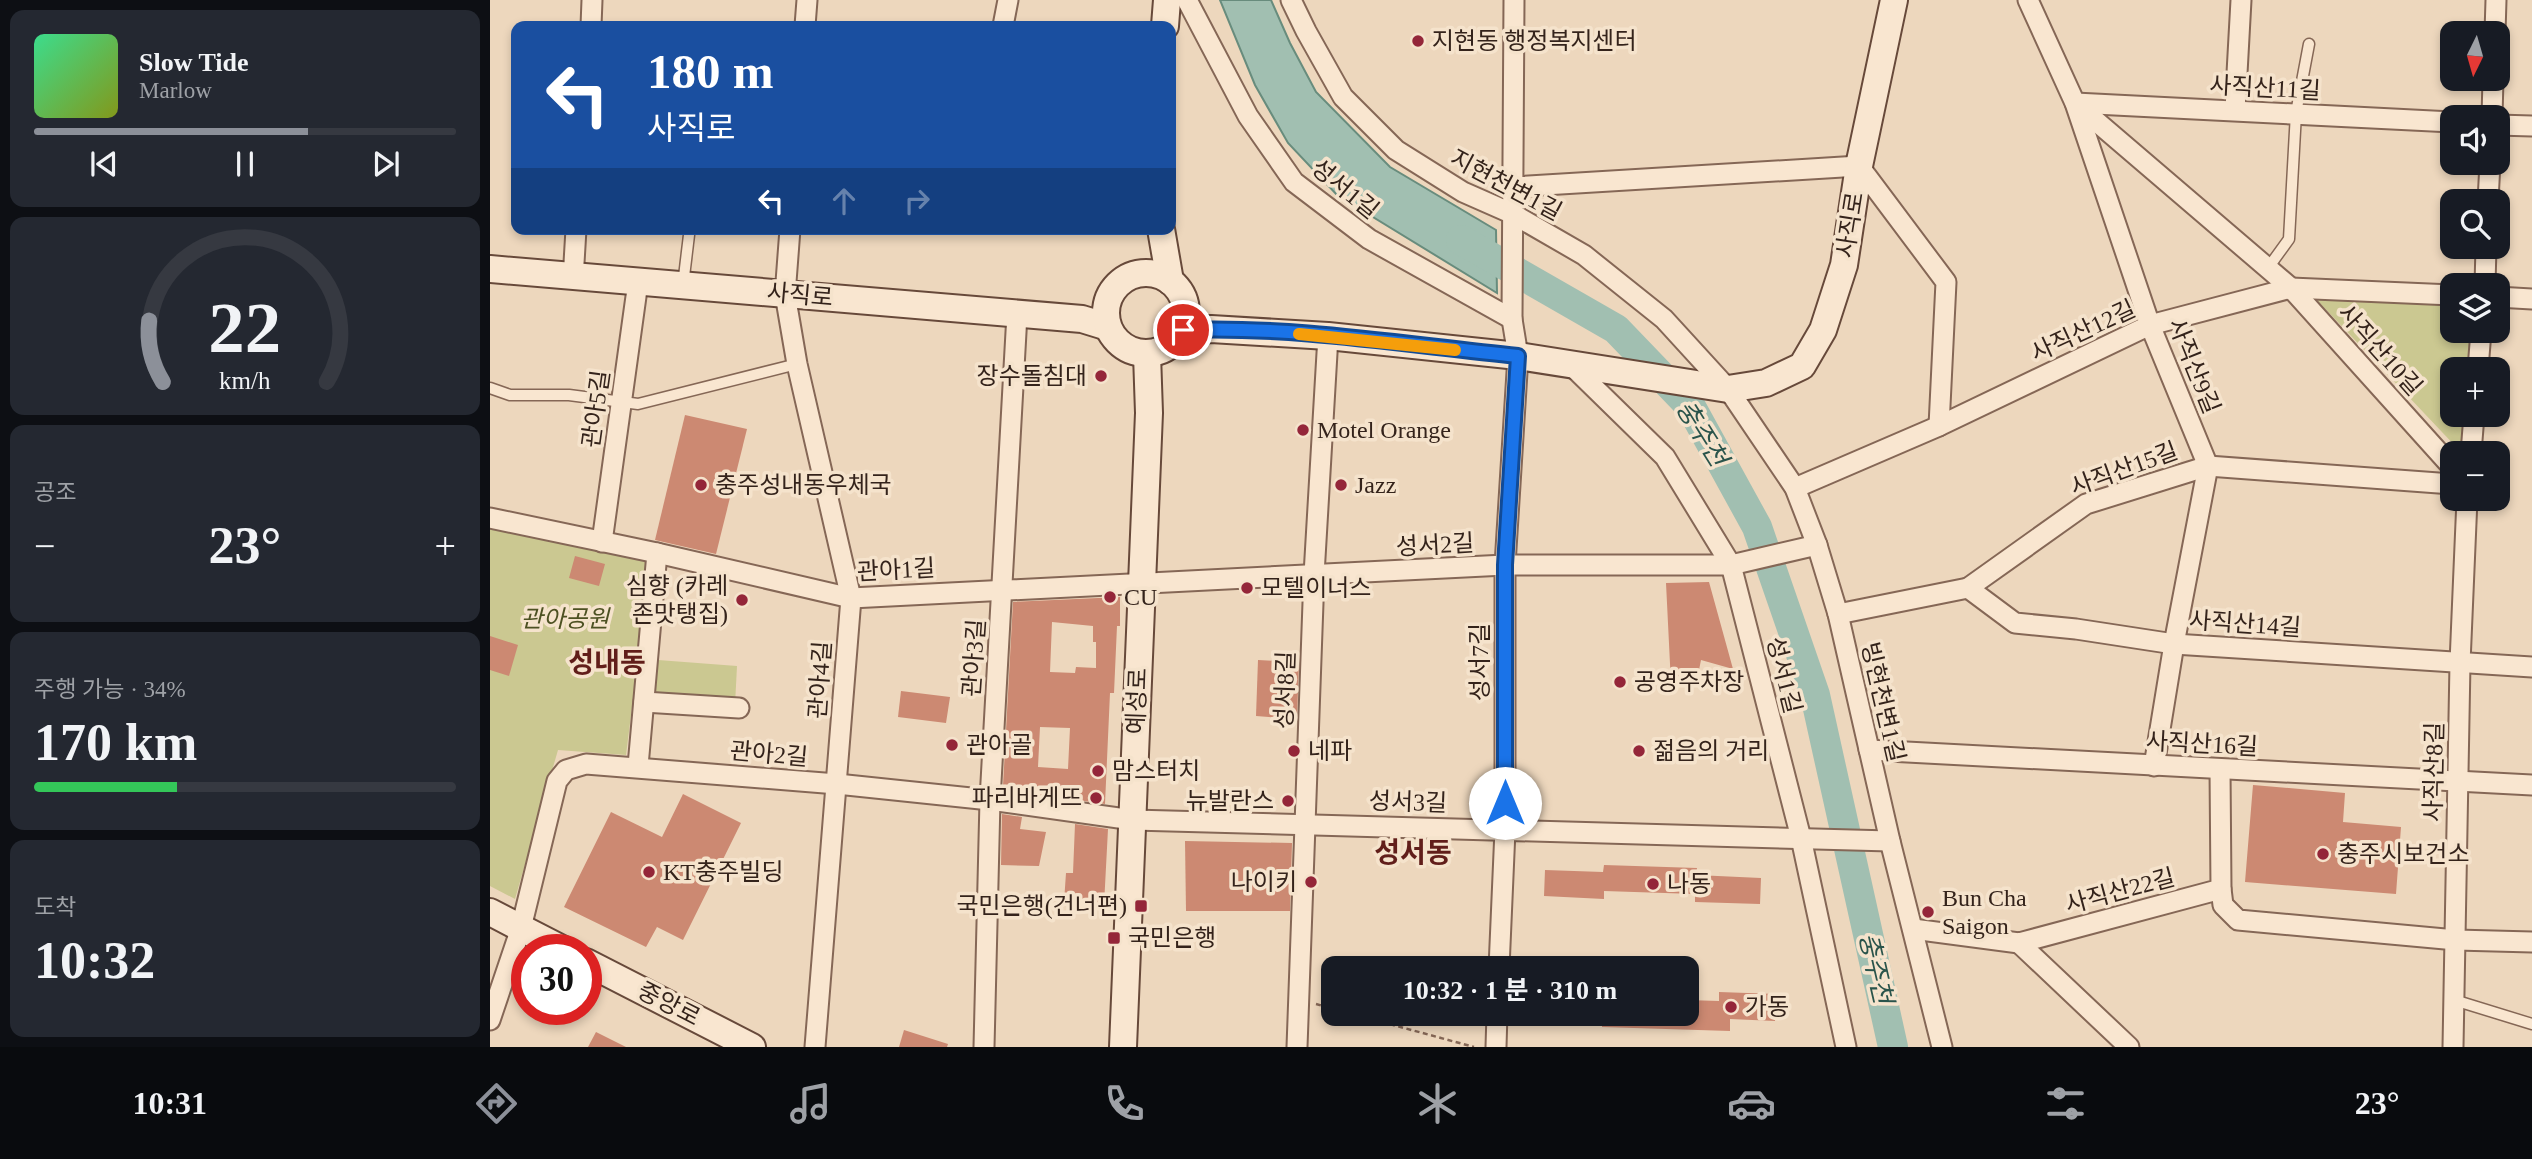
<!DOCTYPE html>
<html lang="ko">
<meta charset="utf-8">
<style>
:root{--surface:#171b24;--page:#242831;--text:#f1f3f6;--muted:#9ea1a6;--line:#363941;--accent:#8c9099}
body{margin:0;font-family:"Times New Roman","Noto Sans KR",serif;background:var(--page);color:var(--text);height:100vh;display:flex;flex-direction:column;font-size:26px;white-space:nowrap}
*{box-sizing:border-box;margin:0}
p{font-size:23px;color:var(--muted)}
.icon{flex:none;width:38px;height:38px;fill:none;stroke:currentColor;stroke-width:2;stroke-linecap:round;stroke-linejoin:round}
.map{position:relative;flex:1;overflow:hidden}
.sheet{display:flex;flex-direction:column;gap:10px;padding:10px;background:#0d0f14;width:490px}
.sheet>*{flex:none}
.hud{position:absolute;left:21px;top:21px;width:665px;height:214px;border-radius:14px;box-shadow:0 4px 10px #0003;background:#1a4fa0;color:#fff;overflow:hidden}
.needle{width:46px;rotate:185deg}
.buttons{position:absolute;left:1950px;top:21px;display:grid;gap:14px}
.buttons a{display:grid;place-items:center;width:70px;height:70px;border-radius:14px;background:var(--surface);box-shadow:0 4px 10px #0003;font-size:35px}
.speed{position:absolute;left:21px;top:934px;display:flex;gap:14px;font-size:35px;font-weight:700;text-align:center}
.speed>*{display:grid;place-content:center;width:91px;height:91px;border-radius:50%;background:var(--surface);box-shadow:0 4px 10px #0003;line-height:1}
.speed .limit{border:10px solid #d22;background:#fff;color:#111}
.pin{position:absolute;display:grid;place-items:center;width:60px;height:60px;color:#fff;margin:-30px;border:4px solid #fff;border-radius:50%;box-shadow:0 2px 7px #0007}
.me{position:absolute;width:77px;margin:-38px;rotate:0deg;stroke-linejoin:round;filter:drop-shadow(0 0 5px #0008)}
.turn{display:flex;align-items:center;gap:24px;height:147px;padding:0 21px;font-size:32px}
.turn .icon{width:91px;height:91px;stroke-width:2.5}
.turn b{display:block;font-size:49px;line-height:60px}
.lanes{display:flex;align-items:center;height:66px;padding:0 21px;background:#0003;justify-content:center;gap:35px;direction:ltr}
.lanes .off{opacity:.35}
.big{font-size:52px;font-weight:700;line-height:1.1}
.sheet .card{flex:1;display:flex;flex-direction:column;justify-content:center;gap:10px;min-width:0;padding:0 24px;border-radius:14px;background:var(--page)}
.sheet .dial{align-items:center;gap:0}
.dial svg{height:182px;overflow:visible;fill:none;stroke:var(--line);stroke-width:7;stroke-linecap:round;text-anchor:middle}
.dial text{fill:var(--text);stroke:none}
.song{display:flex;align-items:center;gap:21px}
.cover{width:84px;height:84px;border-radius:10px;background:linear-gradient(135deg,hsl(150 70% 55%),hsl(70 70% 35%))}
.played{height:7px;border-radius:4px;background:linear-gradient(90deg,var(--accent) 65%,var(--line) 65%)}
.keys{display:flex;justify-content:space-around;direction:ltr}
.heat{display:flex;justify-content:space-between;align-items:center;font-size:38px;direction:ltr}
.charge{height:10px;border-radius:5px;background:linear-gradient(90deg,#34c759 34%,var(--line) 0)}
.trip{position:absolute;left:831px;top:956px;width:378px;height:70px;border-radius:14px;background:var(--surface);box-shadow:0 4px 10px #0003;font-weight:700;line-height:70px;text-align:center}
.tab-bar{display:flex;height:112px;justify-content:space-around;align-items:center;background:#090b0e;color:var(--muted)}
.tab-bar .icon{width:49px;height:49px}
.tab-bar .current{color:var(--accent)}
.tab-bar b{font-size:32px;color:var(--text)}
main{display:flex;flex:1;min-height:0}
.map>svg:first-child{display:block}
.green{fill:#cbc891}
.water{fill:#a1bfb1;stroke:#688c7d;stroke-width:2}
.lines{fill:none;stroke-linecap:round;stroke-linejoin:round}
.river{stroke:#a1bfb1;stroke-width:30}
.building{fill:#cc8972;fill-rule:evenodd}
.lane-casing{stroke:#856756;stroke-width:13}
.street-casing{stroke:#856756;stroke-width:23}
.secondary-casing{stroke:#67493a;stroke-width:30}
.path{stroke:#856756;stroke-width:2.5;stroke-dasharray:5 3.5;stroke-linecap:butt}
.lane{stroke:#f9e6d0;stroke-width:10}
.street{stroke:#f9e6d0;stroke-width:19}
.secondary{stroke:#f9e6d0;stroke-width:26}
.route-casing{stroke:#114b97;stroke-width:18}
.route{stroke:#1a73e8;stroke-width:12}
.slow{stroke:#f59e0b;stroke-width:12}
.poi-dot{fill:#942639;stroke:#f5e3cc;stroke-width:2.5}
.labels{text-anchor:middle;stroke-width:7;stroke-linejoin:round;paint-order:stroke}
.poi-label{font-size:24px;fill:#34231b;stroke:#f5e3cc;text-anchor:start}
.street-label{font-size:24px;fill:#34231b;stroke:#f5e3cc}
.park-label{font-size:24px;font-style:italic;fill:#4d5122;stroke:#f5e3cc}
.water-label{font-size:26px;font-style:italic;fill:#2a544b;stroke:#f5e3cc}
.quarter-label{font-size:28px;font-weight:bold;fill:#611e1a;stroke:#f5e3cc}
</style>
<main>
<section class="sheet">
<div class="card">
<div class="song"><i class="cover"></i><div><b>Slow Tide</b><p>Marlow</p></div></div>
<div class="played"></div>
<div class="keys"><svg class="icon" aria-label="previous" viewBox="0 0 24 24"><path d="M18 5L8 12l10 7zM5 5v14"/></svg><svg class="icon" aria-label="pause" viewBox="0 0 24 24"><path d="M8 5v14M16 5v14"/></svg><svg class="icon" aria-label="next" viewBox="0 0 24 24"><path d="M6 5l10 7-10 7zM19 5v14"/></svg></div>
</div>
<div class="card dial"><svg viewBox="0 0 100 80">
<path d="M14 69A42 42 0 1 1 86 69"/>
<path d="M14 69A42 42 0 0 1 8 42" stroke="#8c9099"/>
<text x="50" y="56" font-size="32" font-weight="700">22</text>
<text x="50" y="72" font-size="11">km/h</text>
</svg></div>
<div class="card"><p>공조</p>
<div class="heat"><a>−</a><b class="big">23°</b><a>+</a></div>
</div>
<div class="card"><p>주행 가능 · 34%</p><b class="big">170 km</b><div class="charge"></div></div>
<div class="card"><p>도착</p><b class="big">10:32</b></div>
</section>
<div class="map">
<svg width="2042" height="1047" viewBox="0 0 2042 1047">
<rect width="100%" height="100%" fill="#edd7bd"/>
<g class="green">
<polygon points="1826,299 1962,304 1962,331 1983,331 1979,369 1962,369 1962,415 1974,415 1970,451"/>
<polygon points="0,523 160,563 136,755 68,750 25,899 0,886"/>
<polygon points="168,660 247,666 245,705 165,698"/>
</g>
<polygon class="water" points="730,0 781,0 800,43 826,92 900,167 1006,230 1007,293 847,195 798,143 765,85"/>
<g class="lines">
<polyline class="river" points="971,240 1126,329 1201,407 1267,527 1325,695 1403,1047"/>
</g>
<g class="building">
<polygon points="195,415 257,429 226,554 165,540"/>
<polygon points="85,556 115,564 109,586 79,578"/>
<polygon points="1219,582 1243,669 1211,660 1208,675 1200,675 1200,683 1181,684 1176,583"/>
<path d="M630 597V626H627L624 693H620L615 804 517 790 513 786 523 602ZM562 622 603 626V642H606V668L586 667 585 673 560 672ZM550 727 580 728 578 769 548 767Z"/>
<polygon points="0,636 28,645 19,676 0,670"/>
<polygon points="768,660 809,662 807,719 766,716"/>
<polygon points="411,691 460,697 456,723 408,717"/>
<polygon points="1763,785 1855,793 1853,822 1911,827 1906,894 1755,882"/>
<polygon points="193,794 251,823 193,940 167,927 156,947 74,907 121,812 172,837"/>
<polygon points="512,814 532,817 530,829 556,832 549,866 511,865"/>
<polygon points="585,824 618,829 614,905 574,902 576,873 583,873"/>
<polygon points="695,841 802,843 800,911 696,911"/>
<polygon points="1114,865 1207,868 1206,875 1271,878 1270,904 1205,902 1205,894 1114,891 1114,899 1054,896 1055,870 1113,872"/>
<polygon points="1229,992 1286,994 1285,1021 1240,1019 1240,1031 1112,1027 1112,1013 1197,1013 1197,1000 1229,1001"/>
<polygon points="414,1030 458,1044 457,1047 409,1047"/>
<polygon points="106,1032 136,1047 98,1047"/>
</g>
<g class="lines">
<g class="lane-casing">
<g id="lane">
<polyline points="1778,268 1799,239 1806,113 1819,44"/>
<polyline points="193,285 199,235"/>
<polyline points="0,388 20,395 79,395 148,404 307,364"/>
<polyline points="1964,1000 2042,1024"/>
</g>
</g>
<g class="street-casing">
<g id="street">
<polyline points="697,0 758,116 804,182 879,239 1022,319"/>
<polyline points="801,0 816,31 853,97 906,150 973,192 1023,214 1094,255 1174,319 1238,389 1305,488 1327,545 1348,614 1400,841 1452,1047"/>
<polyline points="1538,0 1585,103 1660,325 1718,466 1684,644 1664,766"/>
<polyline points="101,26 102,0"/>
<polyline points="315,26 317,0"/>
<polyline points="513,26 518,0"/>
<polyline points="2005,33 2006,0"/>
<polyline points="1585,103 1962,122"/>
<polyline points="1586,104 1801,288 1962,467"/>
<polyline points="1745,110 1751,0"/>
<polyline points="2002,117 2003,79"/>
<polyline points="2007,125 2042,126"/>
<polyline points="1023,187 1369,166 1456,282 1449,426"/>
<polyline points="1998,201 2000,163"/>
<polyline points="84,263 86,229"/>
<polyline points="296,282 300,229"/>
<polyline points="1995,285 1996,247"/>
<polyline points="295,294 307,364 361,598 325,1047"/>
<polyline points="2007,297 2042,299"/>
<polyline points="1082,366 1175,457 1241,565 1311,838 1356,1047"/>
<polyline points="1988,369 1991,331"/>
<polyline points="1981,453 1984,415"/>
<polyline points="1305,488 1449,426 1660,325 1801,288 1962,295"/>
<polyline points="0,518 167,553 361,598 1015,565 1241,565 1327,545"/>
<polyline points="112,542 148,282"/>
<polyline points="1478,588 1525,623 1586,629 1684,644 2042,667"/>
<polyline points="1348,614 1478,588 1596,504 1718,466 1962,484"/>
<polyline points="154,702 249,708"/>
<polyline points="1379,750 2042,785"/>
<polyline points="148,766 167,553"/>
<polyline points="1731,889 1733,905 1748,920 1966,940 2042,942"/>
<polyline points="1423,929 1529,943 1731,889 1730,769"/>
<polyline points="1529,943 1639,1047"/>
<polyline points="1009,968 1015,830 1015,565 1028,356 1022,319 1024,0"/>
<polyline points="0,1020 31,928 67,781 76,770 96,764 347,784 500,800 643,820 1400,841"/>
<polyline points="494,1047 500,800 527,314"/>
<polyline points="807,1047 824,575 838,336"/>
<polyline points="1006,1047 1007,1013"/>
<polyline points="1963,1047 1970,663 1977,499"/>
</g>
</g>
<g class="secondary-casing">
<g id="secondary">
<polyline points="675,26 677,0"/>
<polyline points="671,229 680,281"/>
<polyline points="0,269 592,319 618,327"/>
<circle cx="656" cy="313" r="40"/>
<polyline points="693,330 721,329 838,336 1028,356 1238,389 1276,383 1312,366 1333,330 1354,265 1369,166 1404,0"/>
<polyline points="0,912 74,950"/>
<polyline points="96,962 262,1047"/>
<polyline points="633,1047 659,413 657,354"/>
</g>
</g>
<g class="path">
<polyline points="826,1004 844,1009"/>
<polyline points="859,1013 984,1047"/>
</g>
<use href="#lane" class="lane"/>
<use href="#street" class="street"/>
<use href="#secondary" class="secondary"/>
</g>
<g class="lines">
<g class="route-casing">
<path id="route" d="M693 330C805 326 917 345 1028 356L1015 565V803"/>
</g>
<use href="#route" class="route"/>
<polyline class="slow" points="809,334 965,350"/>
</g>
<g class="poi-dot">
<circle cx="928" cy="41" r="7"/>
<circle cx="611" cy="376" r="7"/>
<circle cx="813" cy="430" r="7"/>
<circle cx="211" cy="485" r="7"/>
<circle cx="851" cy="485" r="7"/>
<circle cx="757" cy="588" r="7"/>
<circle cx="620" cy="597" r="7"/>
<circle cx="252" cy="600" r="7"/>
<circle cx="1130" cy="682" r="7"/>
<circle cx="462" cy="745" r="7"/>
<circle cx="804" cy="751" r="7"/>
<circle cx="1149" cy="751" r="7"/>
<circle cx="608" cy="771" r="7"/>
<circle cx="606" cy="798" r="7"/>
<circle cx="798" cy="801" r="7"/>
<circle cx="1833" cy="854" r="7"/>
<circle cx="159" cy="872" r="7"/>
<circle cx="821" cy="882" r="7"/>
<circle cx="1163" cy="884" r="7"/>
<rect x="644" y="899" width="14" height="14" rx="3.5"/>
<circle cx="1438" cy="912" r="7"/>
<rect x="617" y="931" width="14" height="14" rx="3.5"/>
<circle cx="1241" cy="1007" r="7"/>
</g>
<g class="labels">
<g class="poi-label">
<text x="942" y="49">지현동 행정복지센터</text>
<text x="597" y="384" text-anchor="end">장수돌침대</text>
<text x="827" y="438">Motel Orange</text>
<text x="225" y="493">충주성내동우체국</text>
<text x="865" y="493">Jazz</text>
<text x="238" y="594" text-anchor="end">심향 (카레<tspan x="238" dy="28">존맛탱집)</tspan></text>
<text x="771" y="596">모텔이너스</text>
<text x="634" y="605">CU</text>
<text x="1144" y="690">공영주차장</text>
<text x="476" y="753">관아골</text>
<text x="818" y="759">네파</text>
<text x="1163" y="759">젊음의 거리</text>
<text x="622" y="779">맘스터치</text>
<text x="592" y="806" text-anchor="end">파리바게뜨</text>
<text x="784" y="809" text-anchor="end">뉴발란스</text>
<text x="1847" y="862">충주시보건소</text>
<text x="173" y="880">KT충주빌딩</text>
<text x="807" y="890" text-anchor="end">나이키</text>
<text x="1177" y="892">나동</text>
<text x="1452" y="906">Bun Cha<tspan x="1452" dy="28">Saigon</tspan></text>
<text x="637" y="914" text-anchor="end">국민은행(건너편)</text>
<text x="638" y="946">국민은행</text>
<text x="1255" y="1015">가동</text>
</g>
<g class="street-label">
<text transform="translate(1775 88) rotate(3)" y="8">사직산11길</text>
<text transform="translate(1016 185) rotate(28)" y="8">지현천변1길</text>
<text transform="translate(855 189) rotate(39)" y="8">성서1길</text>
<text transform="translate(1360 225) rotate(-81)" y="8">사직로</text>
<text transform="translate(310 295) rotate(5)" y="8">사직로</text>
<text transform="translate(1593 331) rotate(-25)" y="8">사직산12길</text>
<text transform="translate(1890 350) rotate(48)" y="8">사직산10길</text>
<text transform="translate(1704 366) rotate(68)" y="8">사직산9길</text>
<text transform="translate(106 409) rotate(-82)" y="8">관아5길</text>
<text transform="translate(1634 469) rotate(-20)" y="8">사직산15길</text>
<text transform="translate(945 545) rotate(-3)" y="8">성서2길</text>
<text transform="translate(406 570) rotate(-3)" y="8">관아1길</text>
<text transform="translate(1755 624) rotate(4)" y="8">사직산14길</text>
<text transform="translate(484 658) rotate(-86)" y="8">관아3길</text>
<text transform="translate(990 662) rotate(-90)" y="8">성서7길</text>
<text transform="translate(1294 675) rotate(76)" y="8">성서1길</text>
<text transform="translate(330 680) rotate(-86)" y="8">관아4길</text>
<text transform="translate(795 690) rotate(-88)" y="8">성서8길</text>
<text transform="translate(647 701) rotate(-88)" y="8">예성로</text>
<text transform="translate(1393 702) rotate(77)" y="8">빙현천변1길</text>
<text transform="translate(1712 744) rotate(3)" y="8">사직산16길</text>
<text transform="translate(279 754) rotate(5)" y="8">관아2길</text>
<text transform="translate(1944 772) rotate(-89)" y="8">사직산8길</text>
<text transform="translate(918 802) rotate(2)" y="8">성서3길</text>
<text transform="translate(1630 891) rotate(-15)" y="8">사직산22길</text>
<text transform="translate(179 1004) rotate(27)" y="8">중앙로</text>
</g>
<g class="park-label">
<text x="75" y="627">관아공원</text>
</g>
<g class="water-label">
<text transform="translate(1212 433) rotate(58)" y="9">충주천</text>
<text transform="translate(1386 968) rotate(77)" y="9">충주천</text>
</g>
<g class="quarter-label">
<text x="117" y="672">성내동</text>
<text x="923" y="862">성서동</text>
</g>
</g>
</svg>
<div class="buttons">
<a><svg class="needle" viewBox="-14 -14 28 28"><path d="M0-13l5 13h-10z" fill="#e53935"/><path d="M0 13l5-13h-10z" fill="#9ea1a6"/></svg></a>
<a><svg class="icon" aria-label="sound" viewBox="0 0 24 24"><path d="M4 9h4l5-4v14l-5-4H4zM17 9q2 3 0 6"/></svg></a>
<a><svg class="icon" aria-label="search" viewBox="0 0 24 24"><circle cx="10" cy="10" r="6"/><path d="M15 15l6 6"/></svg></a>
<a><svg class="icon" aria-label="layers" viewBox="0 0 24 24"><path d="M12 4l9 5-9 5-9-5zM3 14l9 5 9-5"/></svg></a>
<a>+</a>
<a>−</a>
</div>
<div class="speed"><div class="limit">30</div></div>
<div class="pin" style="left:693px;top:330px;background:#d93025"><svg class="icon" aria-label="arrive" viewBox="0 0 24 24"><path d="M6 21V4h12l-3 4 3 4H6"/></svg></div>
<svg class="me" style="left:1015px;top:803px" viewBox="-20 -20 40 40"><circle r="19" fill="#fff"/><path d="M0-13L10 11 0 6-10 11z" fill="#1a73e8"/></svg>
<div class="trip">10:32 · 1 분 · 310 m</div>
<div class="hud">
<div class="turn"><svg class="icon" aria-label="left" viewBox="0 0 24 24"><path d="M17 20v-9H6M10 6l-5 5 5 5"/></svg><div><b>180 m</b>사직로</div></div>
<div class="lanes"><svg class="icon" aria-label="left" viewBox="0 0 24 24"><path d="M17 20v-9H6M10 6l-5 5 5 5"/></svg><svg class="icon off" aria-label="ahead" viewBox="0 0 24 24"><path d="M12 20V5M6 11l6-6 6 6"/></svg><svg class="icon off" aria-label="right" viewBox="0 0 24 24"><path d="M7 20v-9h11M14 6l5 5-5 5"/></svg></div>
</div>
</div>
</main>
<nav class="tab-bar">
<b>10:31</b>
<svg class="icon current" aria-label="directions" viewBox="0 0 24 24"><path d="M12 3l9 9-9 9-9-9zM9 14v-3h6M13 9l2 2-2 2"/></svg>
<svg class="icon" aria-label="music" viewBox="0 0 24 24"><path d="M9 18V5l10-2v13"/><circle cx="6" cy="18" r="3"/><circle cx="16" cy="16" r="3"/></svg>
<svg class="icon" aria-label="phone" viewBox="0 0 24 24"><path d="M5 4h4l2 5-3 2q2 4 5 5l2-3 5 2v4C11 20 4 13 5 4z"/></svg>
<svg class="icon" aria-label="climate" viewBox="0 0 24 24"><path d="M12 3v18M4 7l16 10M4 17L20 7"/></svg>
<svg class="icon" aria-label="car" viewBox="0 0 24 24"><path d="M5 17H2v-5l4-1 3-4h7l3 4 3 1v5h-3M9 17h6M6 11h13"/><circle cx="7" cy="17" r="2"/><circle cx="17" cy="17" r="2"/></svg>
<svg class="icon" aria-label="filters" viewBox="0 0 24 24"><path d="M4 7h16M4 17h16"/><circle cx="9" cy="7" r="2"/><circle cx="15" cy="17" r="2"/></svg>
<b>23°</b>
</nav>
